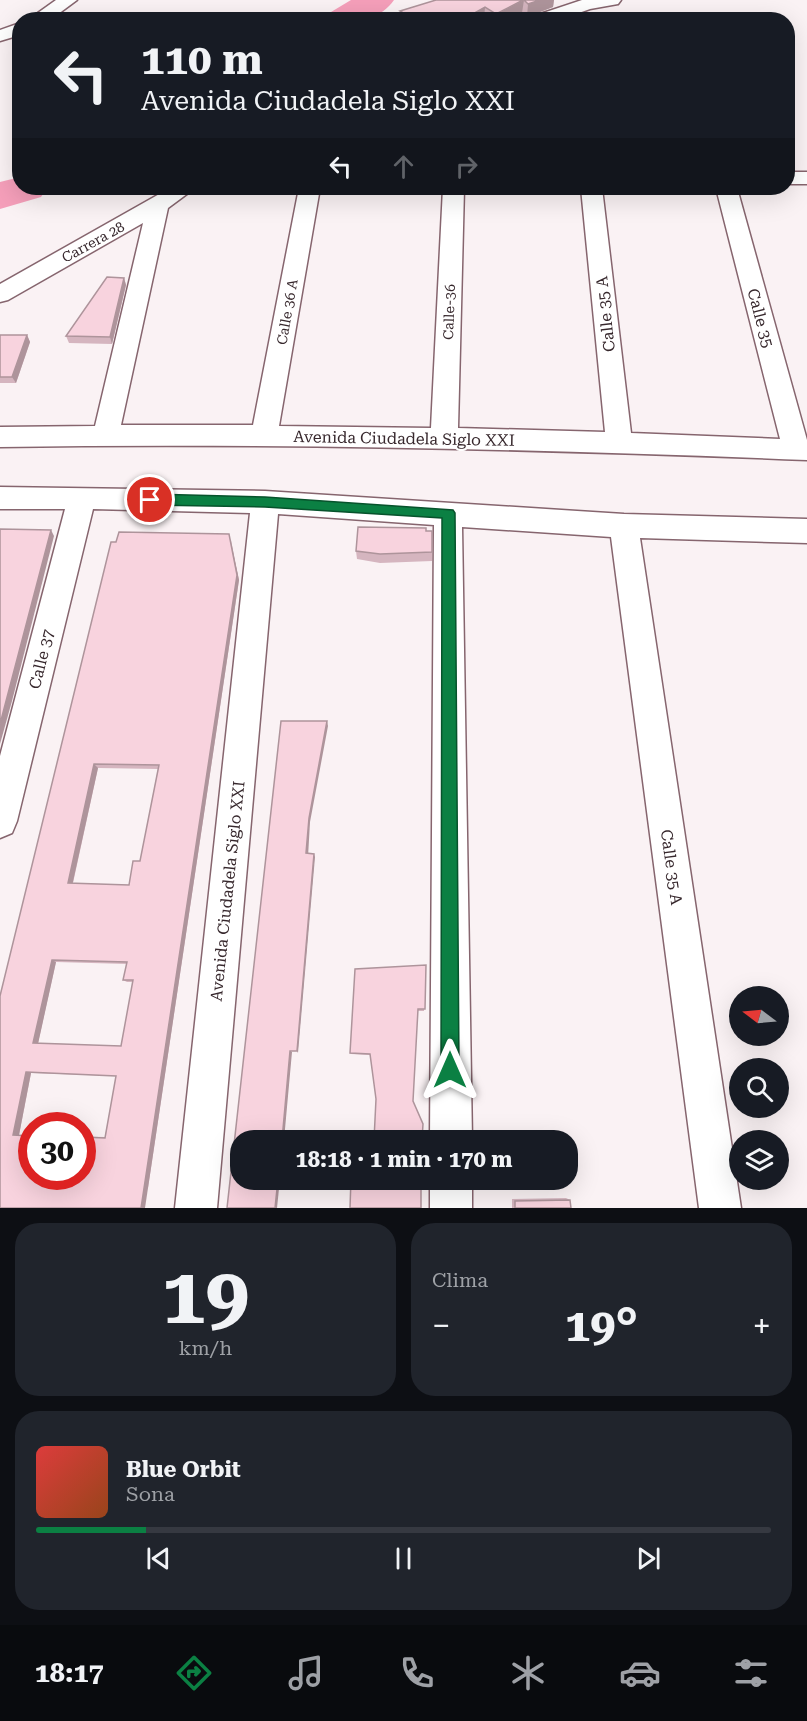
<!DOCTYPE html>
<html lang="es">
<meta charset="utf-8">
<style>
:root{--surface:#171b24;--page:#20242c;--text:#f1f3f6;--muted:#9ea1a6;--line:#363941;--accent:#0b8043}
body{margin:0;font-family:"Roboto Serif",serif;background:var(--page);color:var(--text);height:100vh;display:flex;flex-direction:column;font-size:22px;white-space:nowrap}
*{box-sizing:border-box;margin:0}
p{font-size:20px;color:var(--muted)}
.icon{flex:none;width:33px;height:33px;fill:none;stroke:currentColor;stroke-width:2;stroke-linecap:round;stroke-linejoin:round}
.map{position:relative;height:1208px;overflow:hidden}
.drawer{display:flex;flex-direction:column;gap:15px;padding:15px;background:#0d0f14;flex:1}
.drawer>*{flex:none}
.banner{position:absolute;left:12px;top:12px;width:783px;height:183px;border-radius:24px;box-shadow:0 6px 24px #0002;background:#171b24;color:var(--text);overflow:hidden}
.needle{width:39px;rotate:286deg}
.tools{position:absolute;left:729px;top:986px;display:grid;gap:12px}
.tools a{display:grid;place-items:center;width:60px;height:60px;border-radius:50%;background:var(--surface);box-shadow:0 6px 24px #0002;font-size:30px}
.speed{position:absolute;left:18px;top:1112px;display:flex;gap:12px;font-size:30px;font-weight:700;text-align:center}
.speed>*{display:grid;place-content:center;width:78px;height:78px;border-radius:50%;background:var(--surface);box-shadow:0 6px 24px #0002;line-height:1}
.speed .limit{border:9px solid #d22;background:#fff;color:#111}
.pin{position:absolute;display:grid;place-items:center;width:51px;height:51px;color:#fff;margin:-26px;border:3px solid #fff;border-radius:50%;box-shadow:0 2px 6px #0007}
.me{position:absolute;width:66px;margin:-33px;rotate:0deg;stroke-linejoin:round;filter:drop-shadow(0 0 4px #0008)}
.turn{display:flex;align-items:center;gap:21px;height:126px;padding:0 30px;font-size:27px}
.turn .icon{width:78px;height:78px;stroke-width:2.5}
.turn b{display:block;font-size:42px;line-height:51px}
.lanes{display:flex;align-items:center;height:57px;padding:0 30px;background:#0003;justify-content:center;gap:30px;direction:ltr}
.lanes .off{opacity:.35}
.big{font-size:45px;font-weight:700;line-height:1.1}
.drawer .card{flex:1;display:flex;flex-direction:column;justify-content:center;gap:9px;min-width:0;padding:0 21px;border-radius:24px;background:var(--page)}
.drawer .dial{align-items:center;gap:0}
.dial b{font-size:78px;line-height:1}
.song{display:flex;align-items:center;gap:18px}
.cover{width:72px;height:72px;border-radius:9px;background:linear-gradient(135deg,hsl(0 70% 55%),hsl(20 70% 35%))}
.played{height:6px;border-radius:3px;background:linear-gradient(90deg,var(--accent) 15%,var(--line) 15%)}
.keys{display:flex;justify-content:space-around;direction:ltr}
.heat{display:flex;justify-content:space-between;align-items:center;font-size:33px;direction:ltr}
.drawer .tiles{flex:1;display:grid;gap:15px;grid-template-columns:1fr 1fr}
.card:last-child{grid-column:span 2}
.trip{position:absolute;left:230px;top:1130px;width:348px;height:60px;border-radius:24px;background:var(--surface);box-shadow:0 6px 24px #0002;font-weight:700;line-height:60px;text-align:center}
.tab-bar{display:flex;height:96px;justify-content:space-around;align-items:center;background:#090b0e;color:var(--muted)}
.tab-bar .icon{width:42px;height:42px}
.tab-bar .current{color:var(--accent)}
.tab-bar b{font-size:27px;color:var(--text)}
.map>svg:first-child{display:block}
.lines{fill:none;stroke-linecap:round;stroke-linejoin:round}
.river{fill:#f59fba;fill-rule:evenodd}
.minor-casing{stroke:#86656e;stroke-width:3}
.minor{fill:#fff;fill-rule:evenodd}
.wall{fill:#d5b5bf;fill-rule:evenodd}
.shaded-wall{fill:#ae949b}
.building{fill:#f8d3de;stroke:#ae949b;stroke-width:1.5;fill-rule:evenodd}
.route{fill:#0b8043;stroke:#07532c;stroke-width:1.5}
.labels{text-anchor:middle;stroke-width:4.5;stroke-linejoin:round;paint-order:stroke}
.far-street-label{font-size:14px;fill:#37282d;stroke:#fff}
.street-label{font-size:16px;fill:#37282d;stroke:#fff}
</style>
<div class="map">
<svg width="807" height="1208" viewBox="0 0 807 1208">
<rect width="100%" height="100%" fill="#faf2f4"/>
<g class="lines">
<g class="river">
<path d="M351 0H394C377 24 352 20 326 20L331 12Z"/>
<polygon points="20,177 20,188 47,188 41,197 0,209 0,182"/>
</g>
<g class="minor-casing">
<g id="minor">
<polygon points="56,0 77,0 50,20 28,20"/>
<polygon points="582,0 621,0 618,4 590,9 559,20 531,20 534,16"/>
<polygon points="20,23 20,35 0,41 0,30"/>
<rect x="788" y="172" width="19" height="12"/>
<path d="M170 188H195L168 208 121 425H253L299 188H320L279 426 431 428 443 188H464L458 428 605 432 581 188H602L631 433 780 439 716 188H737L807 440V460C538 449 269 443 0 447V427L95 426 143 223 8 300 0 302V284Z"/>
<polygon points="0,487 265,491 624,514 807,519 807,543 640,538 741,1208 699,1208 611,537 462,527 472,1140 430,1140 434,525 278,514 217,1208 175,1208 250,513 93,509 17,821 12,833 0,838 0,756 65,509 0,509"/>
<rect x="430" y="1179" width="42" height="29"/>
</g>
</g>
<use href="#minor" class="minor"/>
</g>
<g class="wall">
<polygon points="436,0 554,0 553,7 527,17 522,13 509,20 393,20 400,16 400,11"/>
<polygon points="124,278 126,285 112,344 69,343 66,336"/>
<polygon points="0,335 27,335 30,342 16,383 0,383"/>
<polygon points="426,531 432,531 432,561 380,563 357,559 356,551"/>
<path d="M231 540 239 580 148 1188 0 1208 111 542ZM98 768 158 769 140 861 129 885 73 883ZM56 962 127 964 123 980 127 982H133L121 1046 38 1043ZM31 1073 116 1076 105 1137 19 1135Z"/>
<polygon points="426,965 424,1011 417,1011 376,1099 370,1055 351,1054 350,1053"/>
<polygon points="566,1198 570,1200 571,1208 512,1208 512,1199"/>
</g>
<g class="shaded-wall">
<polygon points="524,0 522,13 509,20 496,20 496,14"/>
<polygon points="540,0 554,0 553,7 527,17 528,4"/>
<polygon points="485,7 484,20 462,20"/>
<polygon points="124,278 126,285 112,344 110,337"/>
<polygon points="27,335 30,342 16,383 12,377"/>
<polygon points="51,530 54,536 12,701 0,744 0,724"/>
<polygon points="229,534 239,580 148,1188 145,1208 141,1208"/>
<polygon points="327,721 328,726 310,822 308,857 306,853 309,818"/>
<polygon points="94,764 98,768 72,886 68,883"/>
<polygon points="314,854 315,857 298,1053 297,1051"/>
<polygon points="52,960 56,962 38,1044 33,1043"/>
<polygon points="290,1051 292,1052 284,1140 282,1140"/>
<polygon points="26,1072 31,1073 19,1135 13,1135"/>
<polygon points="278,1179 280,1179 277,1208 275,1208"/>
</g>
<g class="building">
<polygon points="436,0 523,0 496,14 485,7 462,20 393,20 405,14 400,11"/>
<polygon points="524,0 540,0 528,4"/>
<polygon points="107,277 124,278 110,337 66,336"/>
<polygon points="0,335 27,335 12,377 0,377"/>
<polygon points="358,527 426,528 426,531 432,531 432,552 380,554 356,551"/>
<polygon points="0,529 51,530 0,724"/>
<path d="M119 532 229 534 237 575 141 1208H0V996L111 542H116ZM94 764 159 765 140 861H133L129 885 68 883ZM52 960 127 962 123 980H133L121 1046 33 1043ZM26 1072 116 1076 105 1138 82 1137V1176H32V1136L13 1135Z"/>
<polygon points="281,721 327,721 309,818 306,853 314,854 297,1051 290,1051 282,1140 240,1140 240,1179 278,1179 275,1208 227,1208"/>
<polygon points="426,965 425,1009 418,1009 413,1101 423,1124 422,1140 374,1140 376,1099 370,1054 350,1053 355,969"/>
<polygon points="351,1179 421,1179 421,1208 350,1208"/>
<polygon points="570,1200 571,1208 515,1208 515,1201"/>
</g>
<polygon class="route" points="150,494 265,497 453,510 455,513 459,1070 457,1077 450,1079 444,1077 441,1070 442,518 265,507 150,505 144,500"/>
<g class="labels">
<g class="far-street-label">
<text transform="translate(93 242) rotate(-29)" y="5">Carrera 28</text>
<text transform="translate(287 312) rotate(-80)" y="5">Calle 36 A</text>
<text transform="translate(449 312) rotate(-88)" y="5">Calle-36</text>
</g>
<g class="street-label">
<text transform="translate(605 314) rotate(-96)" y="6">Calle 35 A</text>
<text transform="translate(761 318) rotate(75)" y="6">Calle 35</text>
<text transform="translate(404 438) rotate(1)" y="6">Avenida Ciudadela Siglo XXI</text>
<text transform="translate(41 659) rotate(-76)" y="6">Calle 37</text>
<text transform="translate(672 867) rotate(82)" y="6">Calle 35 A</text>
<text transform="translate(227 891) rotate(-84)" y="6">Avenida Ciudadela Siglo XXI</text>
</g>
</g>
</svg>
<div class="tools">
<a><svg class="needle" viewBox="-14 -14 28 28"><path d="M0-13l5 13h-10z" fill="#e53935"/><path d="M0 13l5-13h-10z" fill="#9ea1a6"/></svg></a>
<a><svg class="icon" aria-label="search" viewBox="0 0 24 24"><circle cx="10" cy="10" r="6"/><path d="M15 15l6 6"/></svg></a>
<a><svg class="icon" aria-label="layers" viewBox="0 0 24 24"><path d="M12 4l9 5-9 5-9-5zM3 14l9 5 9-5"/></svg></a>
</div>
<div class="speed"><div class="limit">30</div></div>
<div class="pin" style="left:150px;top:500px;background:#d93025"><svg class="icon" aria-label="arrive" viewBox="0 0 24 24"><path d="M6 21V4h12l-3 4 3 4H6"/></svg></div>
<svg class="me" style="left:450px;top:1070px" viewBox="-20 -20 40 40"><path d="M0-17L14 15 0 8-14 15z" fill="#0b8043" stroke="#fff" stroke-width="4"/></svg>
<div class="trip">18:18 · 1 min · 170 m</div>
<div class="banner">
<div class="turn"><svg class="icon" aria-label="left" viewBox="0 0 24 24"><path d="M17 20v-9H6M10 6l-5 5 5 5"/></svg><div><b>110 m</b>Avenida Ciudadela Siglo XXI</div></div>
<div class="lanes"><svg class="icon" aria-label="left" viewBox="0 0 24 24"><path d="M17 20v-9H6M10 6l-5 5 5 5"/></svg><svg class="icon off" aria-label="ahead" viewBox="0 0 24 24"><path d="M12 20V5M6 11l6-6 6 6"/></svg><svg class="icon off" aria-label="right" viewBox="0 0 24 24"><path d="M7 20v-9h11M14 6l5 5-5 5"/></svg></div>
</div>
</div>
<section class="drawer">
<div class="tiles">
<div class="card dial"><b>19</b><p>km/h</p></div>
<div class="card"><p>Clima</p>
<div class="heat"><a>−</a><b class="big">19°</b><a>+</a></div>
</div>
<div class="card">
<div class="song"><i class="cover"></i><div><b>Blue Orbit</b><p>Sona</p></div></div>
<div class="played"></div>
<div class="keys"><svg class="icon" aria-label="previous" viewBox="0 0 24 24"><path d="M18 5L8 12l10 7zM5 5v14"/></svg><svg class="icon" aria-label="pause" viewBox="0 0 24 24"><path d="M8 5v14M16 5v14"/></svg><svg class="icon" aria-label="next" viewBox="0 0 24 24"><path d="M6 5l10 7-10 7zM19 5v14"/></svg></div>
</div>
</div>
</section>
<nav class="tab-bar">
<b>18:17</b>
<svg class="icon current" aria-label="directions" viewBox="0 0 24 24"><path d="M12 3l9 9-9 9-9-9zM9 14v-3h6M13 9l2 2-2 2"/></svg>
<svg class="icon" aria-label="music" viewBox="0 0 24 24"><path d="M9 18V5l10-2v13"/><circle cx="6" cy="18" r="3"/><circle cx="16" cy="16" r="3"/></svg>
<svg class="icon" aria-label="phone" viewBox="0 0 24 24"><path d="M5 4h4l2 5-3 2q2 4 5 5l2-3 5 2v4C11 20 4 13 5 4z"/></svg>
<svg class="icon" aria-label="climate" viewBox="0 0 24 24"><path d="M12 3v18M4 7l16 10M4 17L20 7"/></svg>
<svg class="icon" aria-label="car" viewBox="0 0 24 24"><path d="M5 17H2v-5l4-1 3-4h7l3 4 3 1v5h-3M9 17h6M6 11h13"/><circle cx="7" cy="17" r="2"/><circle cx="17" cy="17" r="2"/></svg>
<svg class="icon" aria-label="filters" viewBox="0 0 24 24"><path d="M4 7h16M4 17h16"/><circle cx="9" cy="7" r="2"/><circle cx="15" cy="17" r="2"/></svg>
</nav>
